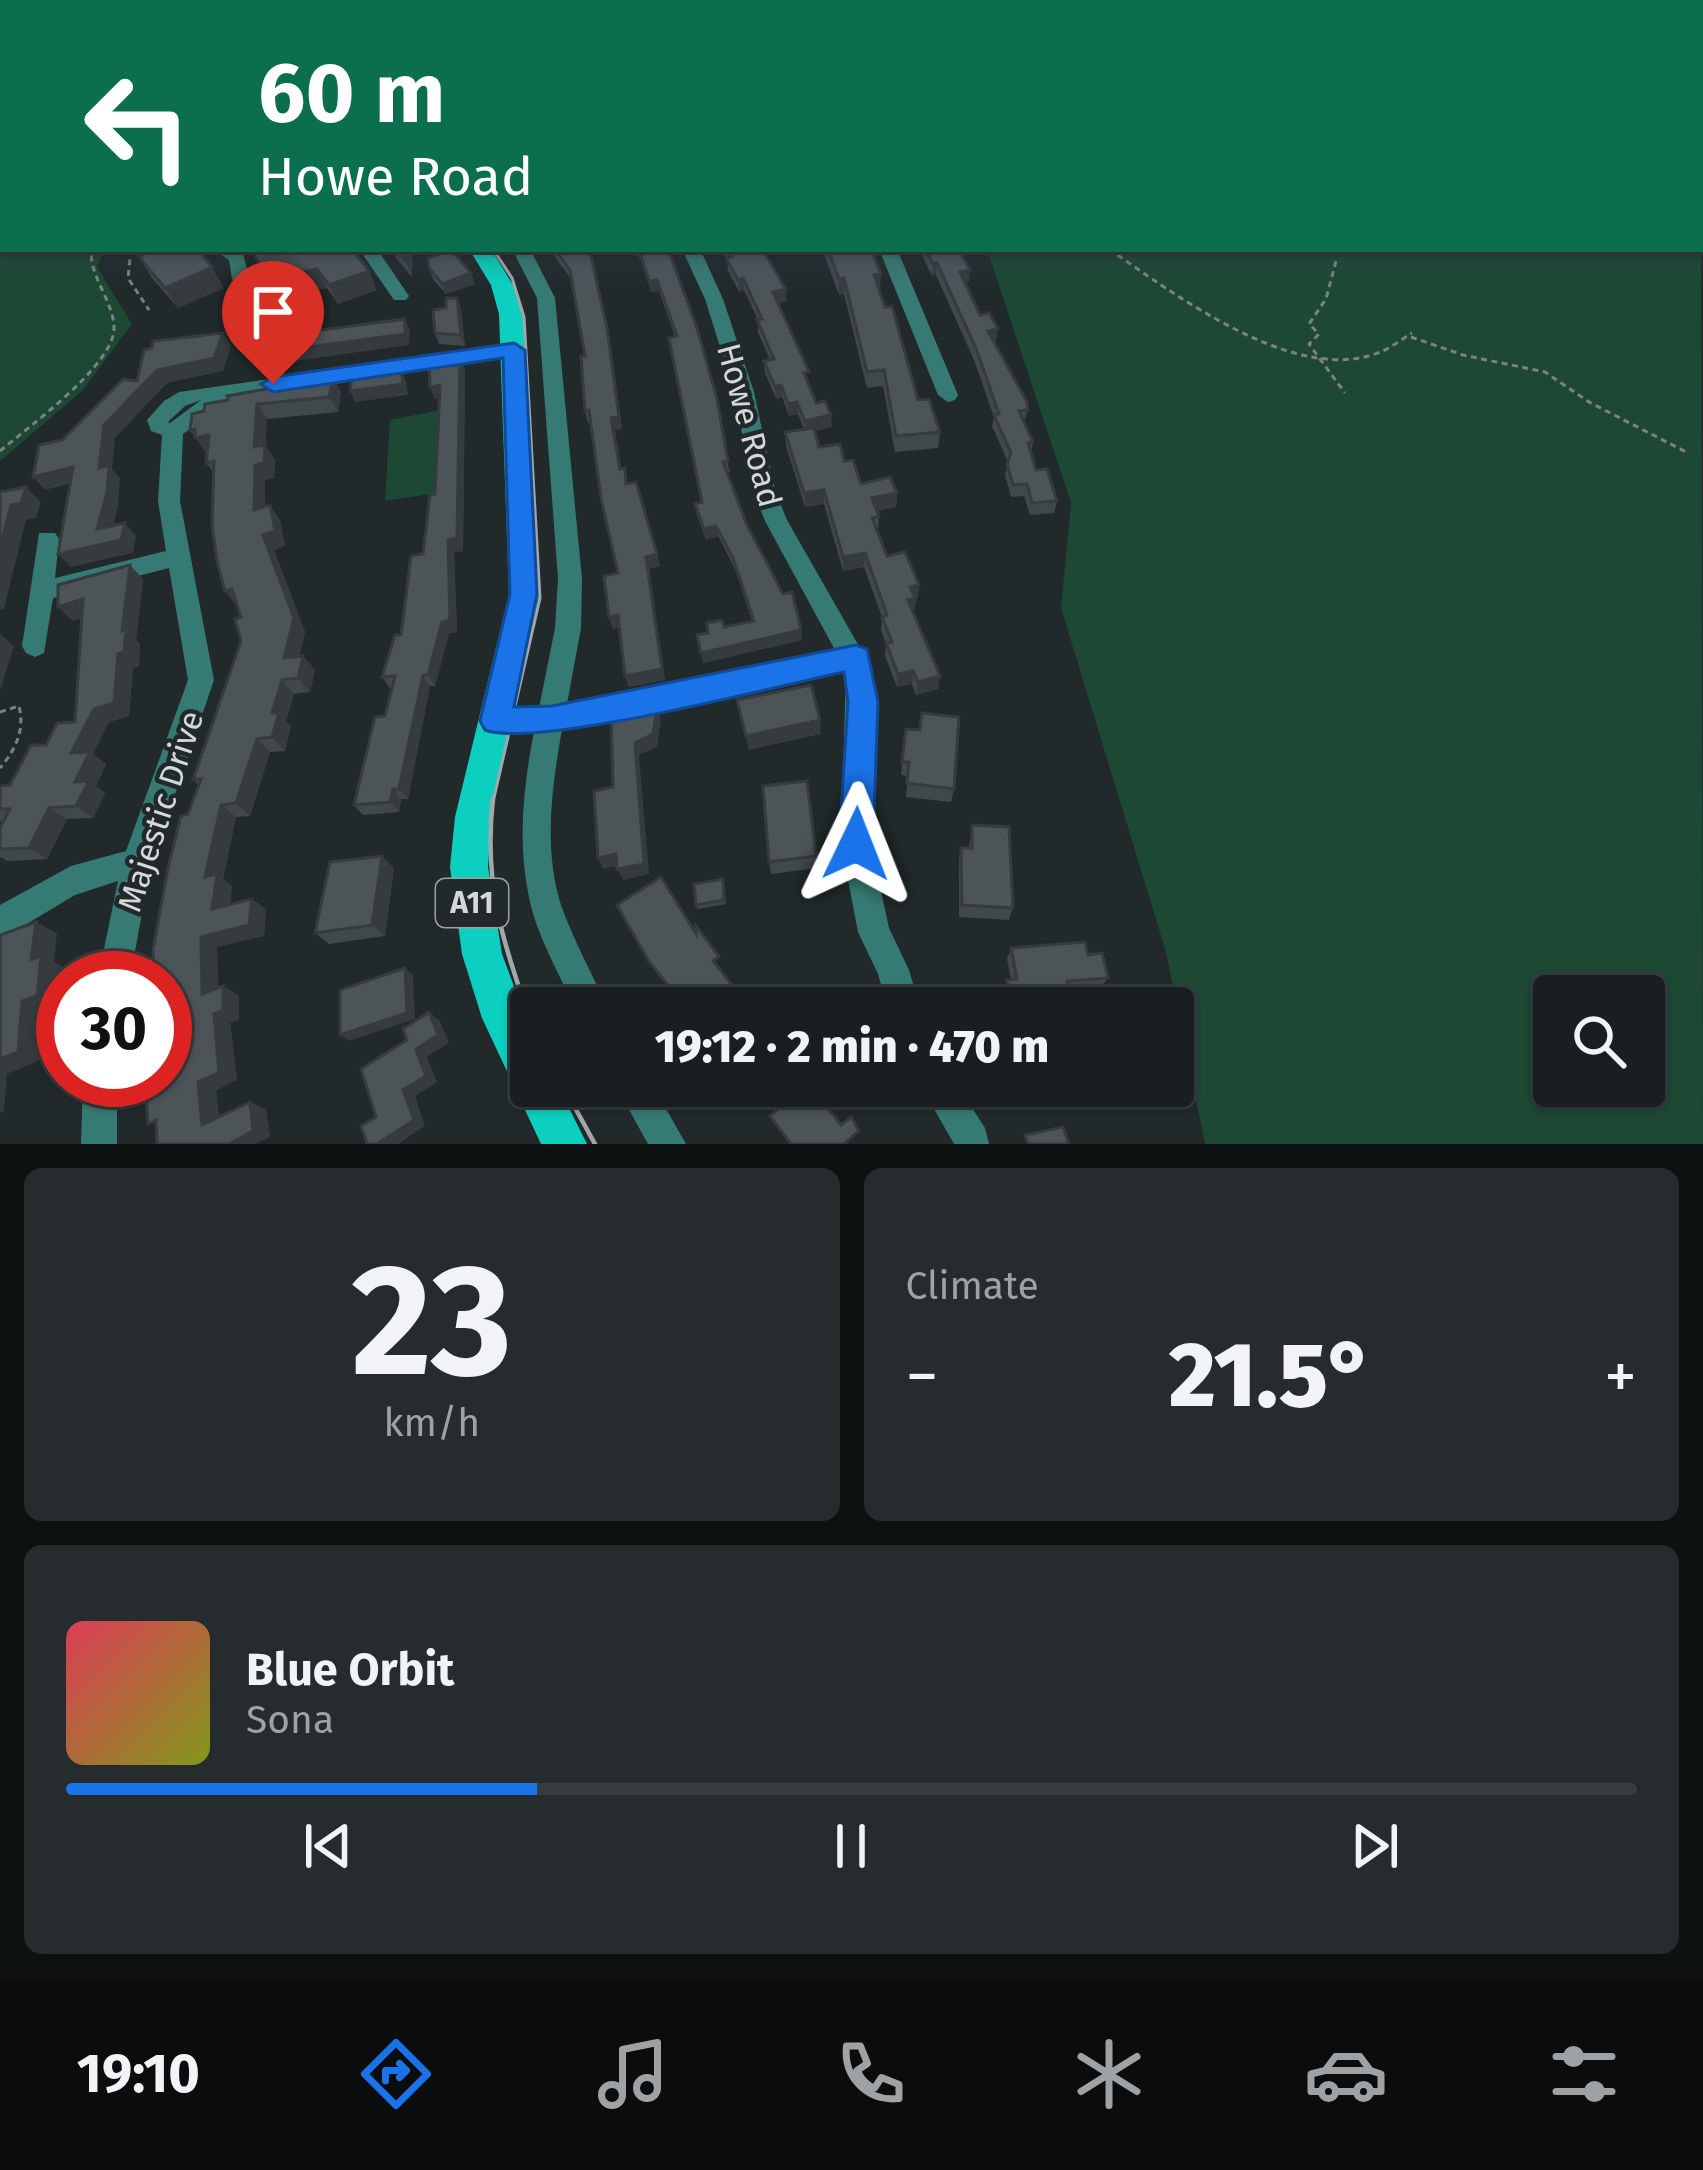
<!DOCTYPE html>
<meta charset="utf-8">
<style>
:root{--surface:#191f20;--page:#262c2d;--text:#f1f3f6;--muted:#9fa2a5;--line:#373d3e;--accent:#1a73e8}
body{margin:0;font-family:"Fira Sans",sans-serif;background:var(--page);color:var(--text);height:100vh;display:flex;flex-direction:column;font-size:45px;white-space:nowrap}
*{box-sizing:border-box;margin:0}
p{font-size:39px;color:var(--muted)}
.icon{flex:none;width:66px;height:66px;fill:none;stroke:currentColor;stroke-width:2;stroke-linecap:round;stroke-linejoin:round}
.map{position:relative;height:1144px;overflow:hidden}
.details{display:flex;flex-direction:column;gap:24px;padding:24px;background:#0e1112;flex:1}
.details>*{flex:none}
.guide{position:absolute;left:0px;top:0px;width:1704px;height:252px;box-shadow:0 3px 9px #0004,0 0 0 3px var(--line);background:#0b6e4f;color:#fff;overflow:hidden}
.fabs{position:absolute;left:1533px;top:975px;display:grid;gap:24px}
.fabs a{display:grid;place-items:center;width:132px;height:132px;border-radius:12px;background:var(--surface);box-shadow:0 3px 9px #0004,0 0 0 3px var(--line);font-size:60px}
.speed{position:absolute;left:36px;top:951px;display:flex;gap:24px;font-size:60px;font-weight:700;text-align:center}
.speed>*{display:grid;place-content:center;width:156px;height:156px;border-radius:50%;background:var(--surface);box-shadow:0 3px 9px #0004,0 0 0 3px var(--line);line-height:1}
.speed .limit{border:18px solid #d22;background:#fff;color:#111}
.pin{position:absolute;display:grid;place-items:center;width:102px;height:102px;color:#fff;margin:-123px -51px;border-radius:50% 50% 50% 0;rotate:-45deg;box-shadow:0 0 12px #0007}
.pin .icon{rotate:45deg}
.me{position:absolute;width:132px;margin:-66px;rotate:2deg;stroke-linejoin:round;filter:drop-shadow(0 0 9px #0008)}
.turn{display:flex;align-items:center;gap:42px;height:252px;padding:0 60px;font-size:54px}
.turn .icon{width:156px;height:156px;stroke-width:2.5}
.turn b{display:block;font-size:84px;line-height:102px}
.big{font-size:90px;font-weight:800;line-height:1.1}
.details .tile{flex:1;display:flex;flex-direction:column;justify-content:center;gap:18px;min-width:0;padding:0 42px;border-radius:18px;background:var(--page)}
.details .dial{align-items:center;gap:0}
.dial b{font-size:156px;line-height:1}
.song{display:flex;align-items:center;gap:36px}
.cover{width:144px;height:144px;border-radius:18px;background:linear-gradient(135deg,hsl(350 70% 55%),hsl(70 70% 35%))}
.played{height:12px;border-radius:6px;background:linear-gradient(90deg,var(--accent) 30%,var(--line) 30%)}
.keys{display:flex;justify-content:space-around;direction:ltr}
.heat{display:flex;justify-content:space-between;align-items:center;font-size:66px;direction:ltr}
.details .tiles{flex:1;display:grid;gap:24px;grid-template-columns:1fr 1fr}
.tile:last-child{grid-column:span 2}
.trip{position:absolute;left:510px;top:987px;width:684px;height:120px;border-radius:12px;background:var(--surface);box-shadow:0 3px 9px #0004,0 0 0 3px var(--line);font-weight:800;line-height:120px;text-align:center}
.menu{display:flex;height:192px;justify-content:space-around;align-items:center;background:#0a0c0d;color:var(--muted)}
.menu .icon{width:84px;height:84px}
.menu .current{color:var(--accent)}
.menu b{font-size:54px;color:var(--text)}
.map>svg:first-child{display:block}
.green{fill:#1c4834;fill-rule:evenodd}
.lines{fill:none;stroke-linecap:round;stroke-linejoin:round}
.path{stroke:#7b8283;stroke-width:3;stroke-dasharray:6 4.5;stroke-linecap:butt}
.minor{fill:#367b73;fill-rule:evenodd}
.major{fill:#0ccfbf;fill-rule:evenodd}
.tram-far1{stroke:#a2a8a9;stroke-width:3}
.tram{stroke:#a2a8a9;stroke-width:4.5}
.wall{fill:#41484c}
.shaded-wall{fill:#353b3e}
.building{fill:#4c5458;stroke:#353b3e;stroke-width:3}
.route{fill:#1a73e8;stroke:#114b97;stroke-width:3}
.labels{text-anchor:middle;stroke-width:9;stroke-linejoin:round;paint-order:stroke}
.shield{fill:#21292b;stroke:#9ea4a5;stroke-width:3}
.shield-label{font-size:30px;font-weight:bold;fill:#d3d9d9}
.street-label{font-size:33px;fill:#d3d9d9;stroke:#21292b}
</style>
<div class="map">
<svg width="1703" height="1144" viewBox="0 0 1703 1144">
<rect width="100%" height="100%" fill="#21292b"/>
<g class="green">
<path d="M1701 207 1703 1144H1205L1166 952 1061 608 1071 503 987 249H1701ZM1554 996H1644V1086H1554Z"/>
<polygon points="5,249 104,249 97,267 132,324 83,390 0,461 0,256"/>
<polygon points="440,410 436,493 385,501 390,420"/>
</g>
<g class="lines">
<g class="path">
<polyline points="131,249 128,278 149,310"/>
<path d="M1109 249C1174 294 1297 387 1380 352 1391 348 1402 339 1412 333"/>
<polyline points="1336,261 1326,299 1309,324 1319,334 1309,344 1345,393"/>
<polyline points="1411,337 1463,355 1545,372 1589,402 1688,453"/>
<path d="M0 451C27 428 113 366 114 329 114 301 90 279 91 249"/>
<path d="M0 712 19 706C25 730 16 749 0 768"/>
</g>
<g class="minor">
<polygon points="1701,198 1703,199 1703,209 1701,208"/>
<polygon points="213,249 234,249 243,254 250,279 271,314 269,318 255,318 232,279 229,260"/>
<polygon points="359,249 377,249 409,296 406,300 394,300"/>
<path d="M512 249H530L555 298 582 579 581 628 567 704 835 650 765 521 753 490 734 392 705 299 682 249H700L723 299 754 392 775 490 787 520 860 648 865 649 873 671 871 844 889 928 909 970 920 1008H888L878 974 858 932 841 844 846 670 562 729C552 787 543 847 561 905 573 940 593 974 607 1008H574C560 974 538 938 530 902 517 843 523 790 534 731L496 733 486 729 482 721 486 713 539 708 555 628 558 579 537 298Z"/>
<polygon points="879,249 897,249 958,395 955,400 948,402 938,395"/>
<path d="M514 344 521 346V354L251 393 229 400 183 434 180 501 214 680 151 865 130 978H98L118 881 75 895 0 940V905L71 866 126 851 188 680 169 568 53 598 44 653 35 657 26 653 22 646 39 533H55L59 539 55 578 166 551 158 501 162 435 151 431 147 420 164 401 179 392ZM201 400 170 423 168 422 185 406Z"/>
<polygon points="83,1080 117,1080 117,1144 81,1144"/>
<polygon points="616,1086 653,1086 686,1144 648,1144"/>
<polygon points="921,1086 958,1086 985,1128 989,1144 954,1144"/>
</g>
<polygon class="major" points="469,249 491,249 513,285 523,314 539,594 491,817 488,867 502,954 531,1032 531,1086 558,1086 587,1144 541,1144 482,1018 462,954 450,867 455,817 509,594 499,314 491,285"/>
<polyline class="tram-far1" points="493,802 540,598 524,317 512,278 493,249"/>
<g class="tram">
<path d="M493 799C483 883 503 944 531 1022"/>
<polyline points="563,1086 595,1144"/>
</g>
</g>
<g class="wall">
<polygon points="251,249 377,290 338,304 327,288 297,294 300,299 282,305"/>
<polygon points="389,249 412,249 412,277"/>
<polygon points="549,249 587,249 610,341 622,429 615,430 621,469 660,566 649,569 665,680 629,687 625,676 619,627 613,629 609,617 618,573 591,422 588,423 585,411 585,356 572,280"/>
<polygon points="634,249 668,249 730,472 727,472 747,525 802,640 703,663 708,633 724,627 752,621 735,569 718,536 706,540 697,515 695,504 702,502 675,337 659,291 651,292 641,260"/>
<polygon points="721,249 776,249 777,253 766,256 787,301 778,303 808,385 816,403 832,427 815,431 819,447 844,461 861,484 897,493 896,507 877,511 879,517 878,531 887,556 919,585 917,599 915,599 913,612 940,676 938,689 916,695 912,684 897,687 885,656 886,643 881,630 882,617 864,567 843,571 824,504 805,507 786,446 785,432 804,429 798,414 789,416 782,397 776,399 765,373 764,361 770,360 758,332 758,320 744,290 739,292 728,270 727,258"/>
<polygon points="822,249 871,249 879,289 918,400 940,432 938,448 895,452 883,386 867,388 844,294 839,295"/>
<polygon points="919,249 958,249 969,282 965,282 980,315 996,341 994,342 1028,410 1024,422 1033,442 1031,453 1036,470 1057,501 1054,513 1030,515 1024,496 1011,497 1005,475 1008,462 992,426 994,417 974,360 936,275 932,276"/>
<polygon points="143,255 224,288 178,308 152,278 139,257"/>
<polygon points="429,268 471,273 475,284 446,294 433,279"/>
<polygon points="461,309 465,346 439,344 435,333"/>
<polygon points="465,370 463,551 454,552 457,632 449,633 435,686 430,686 408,799 401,799 399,812 363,815 354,805 385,716 392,688 390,688 382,677 401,635 423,554 435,494 440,398 435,399 430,387"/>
<polygon points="333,377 341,392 338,412 267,419 265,445 275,460 274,478 265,480 265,507 280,520 285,546 274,550 305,632 299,656 303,656 315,670 310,692 294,694 286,721 291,726 285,751 270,752 250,816 236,817 223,879 232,886 230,905 252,899 266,910 264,936 217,947 218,988 239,995 239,1019 230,1023 237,1080 216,1090 219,1117 266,1109 270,1137 157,1144 188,814 199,785 193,780 241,641 241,617 237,606 225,591 214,473 206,463 207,453 190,430 192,414"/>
<polygon points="130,565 143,579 136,640 140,644 139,666 133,668 129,716 109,722 93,754 106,764 96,786 105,793 93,818 67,819 47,859 8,861 0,857 0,828 3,822 0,821 0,786 10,785 75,722 82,618 73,621"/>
<polygon points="906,729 954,789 951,802 906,797 908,776 901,775"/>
<polygon points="807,781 817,868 771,874 769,862"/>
<polygon points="972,825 1013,908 1009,920 959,917 959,860 961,848 969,848"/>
<polygon points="394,868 385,936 329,944 315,933"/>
<polygon points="724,883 726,904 697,909 696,905"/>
<polygon points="1011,948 1088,955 1108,978 1101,987 1069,990 1073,1008 1006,1008 1003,990 1007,980 1011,980 1007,959"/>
<polygon points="1018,1086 1069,1086 1069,1088 1063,1096 1021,1100"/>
</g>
<g class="shaded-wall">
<polygon points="406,249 412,249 413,252 412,277 406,261"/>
<polygon points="760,249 776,249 777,253 761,257"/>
<polygon points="590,252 610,341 622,429 615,430 623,481 611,418"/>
<polygon points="937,263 936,275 932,276 933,264"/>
<polygon points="212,267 224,288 178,308 165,288"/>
<polygon points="317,269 327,288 297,294 300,299 282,305 271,286 287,275"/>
<polygon points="970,270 969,282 959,283 960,272"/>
<polygon points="369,271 377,290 338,304 329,285"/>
<polygon points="471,273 475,284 446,294 442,284"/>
<polygon points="881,274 880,289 873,290 874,275"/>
<polygon points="743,278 744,290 739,292 738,280"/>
<polygon points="844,278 844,294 839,295 839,279"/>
<polygon points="657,280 659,291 651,292 649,281"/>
<polygon points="786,289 787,301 773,304 773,292"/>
<polygon points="457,298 461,309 465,346 461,335"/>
<polygon points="405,319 410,330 409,345 294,361 287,350"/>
<polygon points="998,329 996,341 986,343 988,331"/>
<polygon points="223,333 231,346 223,371 167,383 115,438 112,469 120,478 118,506 109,542 97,529 99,468 104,425 157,370"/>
<polygon points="460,358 465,370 463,551 454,552 457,632 449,633 435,686 428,675 448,540"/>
<polygon points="401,370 406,381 408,395 355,402 350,391"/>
<polygon points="333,377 341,392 338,412 329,397"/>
<polygon points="440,385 446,397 435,399 430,387"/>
<polygon points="781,385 782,397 776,399 775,387"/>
<polygon points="797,402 798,414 789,416 788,404"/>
<polygon points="257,404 267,419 265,445 275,460 274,478 265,480 265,525 254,510 254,447"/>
<polygon points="831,415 832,427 806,433 805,421"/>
<polygon points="195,429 209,435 220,450 206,453 190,430"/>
<polygon points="73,467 84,480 45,490 33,477"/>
<polygon points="26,487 41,502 36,518 26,520 4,609 0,610 0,547 11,505"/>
<polygon points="824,490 824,504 805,507 804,493"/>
<polygon points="897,493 896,507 872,512 872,498"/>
<polygon points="270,505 280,520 285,546 274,550 305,632 295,672 284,658 263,535"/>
<polygon points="125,523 136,536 133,553 71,567 58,554"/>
<polygon points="716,526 718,536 706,540 704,529"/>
<polygon points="865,553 864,567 843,571 843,557"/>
<polygon points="657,554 660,566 649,569 665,680 629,687 625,676 646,557"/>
<polygon points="130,565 143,579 136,640 140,644 139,666 133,668 129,716 109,722 93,754 106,764 96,786 105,793 93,818 76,806 71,753 122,631"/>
<polygon points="919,585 914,612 907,614 910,587"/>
<polygon points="232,589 237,606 225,591"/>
<polygon points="83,599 98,613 73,621 58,607"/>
<polygon points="618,615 621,627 613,629 609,617"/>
<polygon points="801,630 802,640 703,663 701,653"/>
<polygon points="0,634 14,646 0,691"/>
<polygon points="303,656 315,670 310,692 298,678"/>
<polygon points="913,671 912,684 897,687 898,674"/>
<polygon points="423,675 430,686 408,799 399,789"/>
<polygon points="940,676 938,689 916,695 918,682"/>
<polygon points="282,680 294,694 286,721 291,726 285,751 272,737 272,713"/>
<polygon points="657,707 661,720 657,747 639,755 649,874 623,880 617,869 635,743"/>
<polygon points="820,720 821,734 749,750 746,736"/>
<polygon points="257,739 270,752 250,816 236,803"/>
<polygon points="393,789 401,799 399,812 390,802"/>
<polygon points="221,805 236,817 223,879 232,886 227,920 212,909 205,877"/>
<polygon points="49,808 67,819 47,859 29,848"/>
<polygon points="616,854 622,865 603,869 598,858"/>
<polygon points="382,856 394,868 385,936 372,925"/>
<polygon points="252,899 266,910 264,936 217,947 219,1003 202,994 201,937"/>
<polygon points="36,922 57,933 54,962 63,967 59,1006 45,1011 41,1060 7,1074 4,1111 0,1113 0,1059 22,1001 31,960"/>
<polygon points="405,968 413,975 415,1019 349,1041 340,1035"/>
<polygon points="223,986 239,995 239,1019 230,1023 237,1080 216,1090 220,1131 202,1125 198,1082 214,1014"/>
<polygon points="429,1012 440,1021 449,1043 427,1057 437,1082 415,1096 425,1126 398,1144 377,1144 416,1049"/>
<polygon points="250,1102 266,1109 270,1137 255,1144 229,1144"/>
</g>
<g class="building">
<polygon points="141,249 198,249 212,267 165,288 139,257 143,255"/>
<polygon points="251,249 352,249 369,271 329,285 317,269 287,275 289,280 271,286"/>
<polygon points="396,249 406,249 406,261"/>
<polygon points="555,249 587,249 590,252 607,328 619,417 611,418 620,469 625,468 626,484 636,482 657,554 646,557 662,669 625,676 618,615 609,617 604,576 618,573 601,498 589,410 585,411 581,356 585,356 570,270"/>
<polygon points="639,249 668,249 697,328 717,399 728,461 723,462 747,525 783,594 792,592 801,630 701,653 697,635 708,633 707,623 722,620 724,627 754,621 733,558 716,526 704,529 695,504 702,502 669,338 677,336 657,280 649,281"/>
<polygon points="727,249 762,249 786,289 773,292 809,372 804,373 816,403 825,401 831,415 805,421 797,402 788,404 781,385 775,387 764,361 774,359 757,320 762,319 743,278 738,280 726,258 732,257"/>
<polygon points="828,249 871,249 881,274 874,275 885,307 892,306 918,400 929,399 940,432 896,436 884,370 867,372 844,278 839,279"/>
<polygon points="925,249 958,249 970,270 960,272 980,315 989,313 998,329 988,331 1027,402 1028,410 1019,411 1033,442 1028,443 1036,470 1047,469 1057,501 1032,503 1027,484 1013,485 1007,464 1011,453 994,415 999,414 976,348 937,263 933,264"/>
<polygon points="451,250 471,273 442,284 429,268 428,258"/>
<polygon points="446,298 457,298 461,335 435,333 433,310 446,308"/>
<polygon points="405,319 405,334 287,350 290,334"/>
<polygon points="223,333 214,358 157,370 104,425 99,468 109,465 107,493 97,529 125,523 121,540 58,554 73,467 33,477 39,445 62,440 123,379 137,381 144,350 152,348 153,341"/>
<polygon points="460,358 457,538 448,540 450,620 442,622 428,675 423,675 399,789 393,789 390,802 354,805 375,717 385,716 395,676 382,677 395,635 401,635 411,556 423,554 430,495 435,494 440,385 430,387 429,363"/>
<polygon points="401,370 403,384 350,391 352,377"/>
<polygon points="333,377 329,397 257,404 254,447 265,444 264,463 255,465 254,510 270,505 275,531 263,535 294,618 284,658 303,656 298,678 282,680 272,713 279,713 272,737 257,739 236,803 221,805 205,877 217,874 212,909 252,899 249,925 201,937 202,994 223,986 223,1010 214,1014 219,1073 198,1082 202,1125 250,1102 253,1131 229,1144 157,1144 156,1120 148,1124 145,1080 165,1080 165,978 154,978 153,950 168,868 181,816 188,814 201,779 193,780 241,641 235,619 241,617 232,589 225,591 217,562 212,524 214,461 206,463 209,435 195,438 195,429 190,430 192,414 204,411 205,404 228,400 227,396"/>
<polygon points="814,428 819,447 840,444 844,461 853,460 861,484 890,477 897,493 872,498 879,517 872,518 887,556 905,552 919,585 910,587 915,598 908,600 940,676 918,682 913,671 898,674 886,643 892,642 882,617 887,615 865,553 843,557 824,490 804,493 785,432"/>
<polygon points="26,487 21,503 11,505 0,547 0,492"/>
<polygon points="130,565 122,631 126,630 124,652 118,654 114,703 94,709 71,753 90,752 75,782 89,781 76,806 49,808 29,848 0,849 0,828 10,809 0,809 0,786 10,785 31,745 46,745 57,723 75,722 83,599 58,607 58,585"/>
<polygon points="811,685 820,720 746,736 737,700"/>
<polygon points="657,707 653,734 635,743 644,864 617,869 616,854 598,858 594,791 613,787 611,711"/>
<polygon points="922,713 959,717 954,789 907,783 909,762 902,762 906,729 920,730"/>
<polygon points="807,781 816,856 769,862 763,786"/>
<polygon points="972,825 1009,827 1013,908 962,905 961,848 972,848"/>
<polygon points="382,856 372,925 315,933 330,862"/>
<polygon points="661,877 696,934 696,926 719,956 713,961 750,1008 686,1008 648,960 617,905"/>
<polygon points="723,879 724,900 696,905 694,884"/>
<polygon points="36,922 31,960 41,956 37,996 22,1001 18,1052 0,1059 0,935"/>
<polygon points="1085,942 1088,955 1102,953 1108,978 1067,981 1073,1008 1004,1008 1012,1007 1007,980 1017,979 1011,948"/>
<polygon points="405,968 407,1013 340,1035 340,990"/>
<polygon points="429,1012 438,1035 416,1049 426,1076 403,1090 414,1120 377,1144 367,1144 361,1126 376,1117 361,1069 407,1040 403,1029"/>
<polygon points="762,1086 811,1086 841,1125 851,1117 859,1131 844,1144 791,1144 770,1116 779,1108"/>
<polygon points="1025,1086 1069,1086 1069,1088 1026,1093"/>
<polygon points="1063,1127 1069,1144 1028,1144 1025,1135"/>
</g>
<linearGradient id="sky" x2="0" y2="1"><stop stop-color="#121718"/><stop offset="0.44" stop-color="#3d4955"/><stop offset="1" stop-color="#3d4955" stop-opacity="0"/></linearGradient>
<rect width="1703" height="285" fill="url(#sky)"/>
<path class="route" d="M514 343 525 350 537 594 514 707 552 706 856 645 867 649 878 702 873 844 868 856 856 860 844 856 839 844 848 702 844 672C776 686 537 749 485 730L480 721 510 594 503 358 273 392 261 384 273 377Z"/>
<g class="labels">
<rect class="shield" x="436" y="879" width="72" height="48" rx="9"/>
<g class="shield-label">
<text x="472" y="913">A11</text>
</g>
<g class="street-label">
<text transform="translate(750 425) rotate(75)" y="12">Howe Road</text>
<text transform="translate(160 811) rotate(-72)" y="12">Majestic Drive</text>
</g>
</g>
</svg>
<div class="fabs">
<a><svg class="icon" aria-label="search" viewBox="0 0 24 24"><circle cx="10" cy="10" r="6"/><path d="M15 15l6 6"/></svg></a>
</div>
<div class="speed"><div class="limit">30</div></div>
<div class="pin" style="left:273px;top:384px;background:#d93025"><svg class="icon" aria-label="arrive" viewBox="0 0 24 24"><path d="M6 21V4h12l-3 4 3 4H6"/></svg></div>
<svg class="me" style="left:856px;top:844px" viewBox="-20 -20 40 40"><path d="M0-17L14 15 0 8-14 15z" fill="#1a73e8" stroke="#fff" stroke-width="4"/></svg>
<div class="trip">19:12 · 2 min · 470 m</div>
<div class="guide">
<div class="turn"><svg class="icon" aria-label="left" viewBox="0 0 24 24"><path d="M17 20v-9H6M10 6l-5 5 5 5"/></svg><div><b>60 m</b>Howe Road</div></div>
</div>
</div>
<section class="details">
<div class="tiles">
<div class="tile dial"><b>23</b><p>km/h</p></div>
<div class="tile"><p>Climate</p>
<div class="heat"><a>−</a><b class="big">21.5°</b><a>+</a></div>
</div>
<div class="tile">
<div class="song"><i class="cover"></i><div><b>Blue Orbit</b><p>Sona</p></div></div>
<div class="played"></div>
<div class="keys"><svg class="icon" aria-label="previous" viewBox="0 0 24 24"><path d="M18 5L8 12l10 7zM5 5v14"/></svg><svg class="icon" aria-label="pause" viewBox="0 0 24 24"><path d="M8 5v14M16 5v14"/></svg><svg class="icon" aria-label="next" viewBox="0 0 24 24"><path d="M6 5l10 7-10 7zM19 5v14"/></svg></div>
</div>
</div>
</section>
<nav class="menu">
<b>19:10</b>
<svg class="icon current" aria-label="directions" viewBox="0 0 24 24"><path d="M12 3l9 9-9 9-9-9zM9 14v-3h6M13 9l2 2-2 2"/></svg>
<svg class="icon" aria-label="music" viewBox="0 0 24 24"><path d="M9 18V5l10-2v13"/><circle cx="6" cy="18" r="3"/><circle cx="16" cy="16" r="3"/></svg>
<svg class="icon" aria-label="phone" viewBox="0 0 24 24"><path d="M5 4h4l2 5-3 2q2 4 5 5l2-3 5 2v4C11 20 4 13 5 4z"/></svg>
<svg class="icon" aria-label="climate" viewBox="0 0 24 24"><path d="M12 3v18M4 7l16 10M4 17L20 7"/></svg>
<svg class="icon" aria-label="car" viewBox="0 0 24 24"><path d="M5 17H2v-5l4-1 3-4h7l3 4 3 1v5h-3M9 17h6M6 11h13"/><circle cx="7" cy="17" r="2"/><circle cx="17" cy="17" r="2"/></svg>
<svg class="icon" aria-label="filters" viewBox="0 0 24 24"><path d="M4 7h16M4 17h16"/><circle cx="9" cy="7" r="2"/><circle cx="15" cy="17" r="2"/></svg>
</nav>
